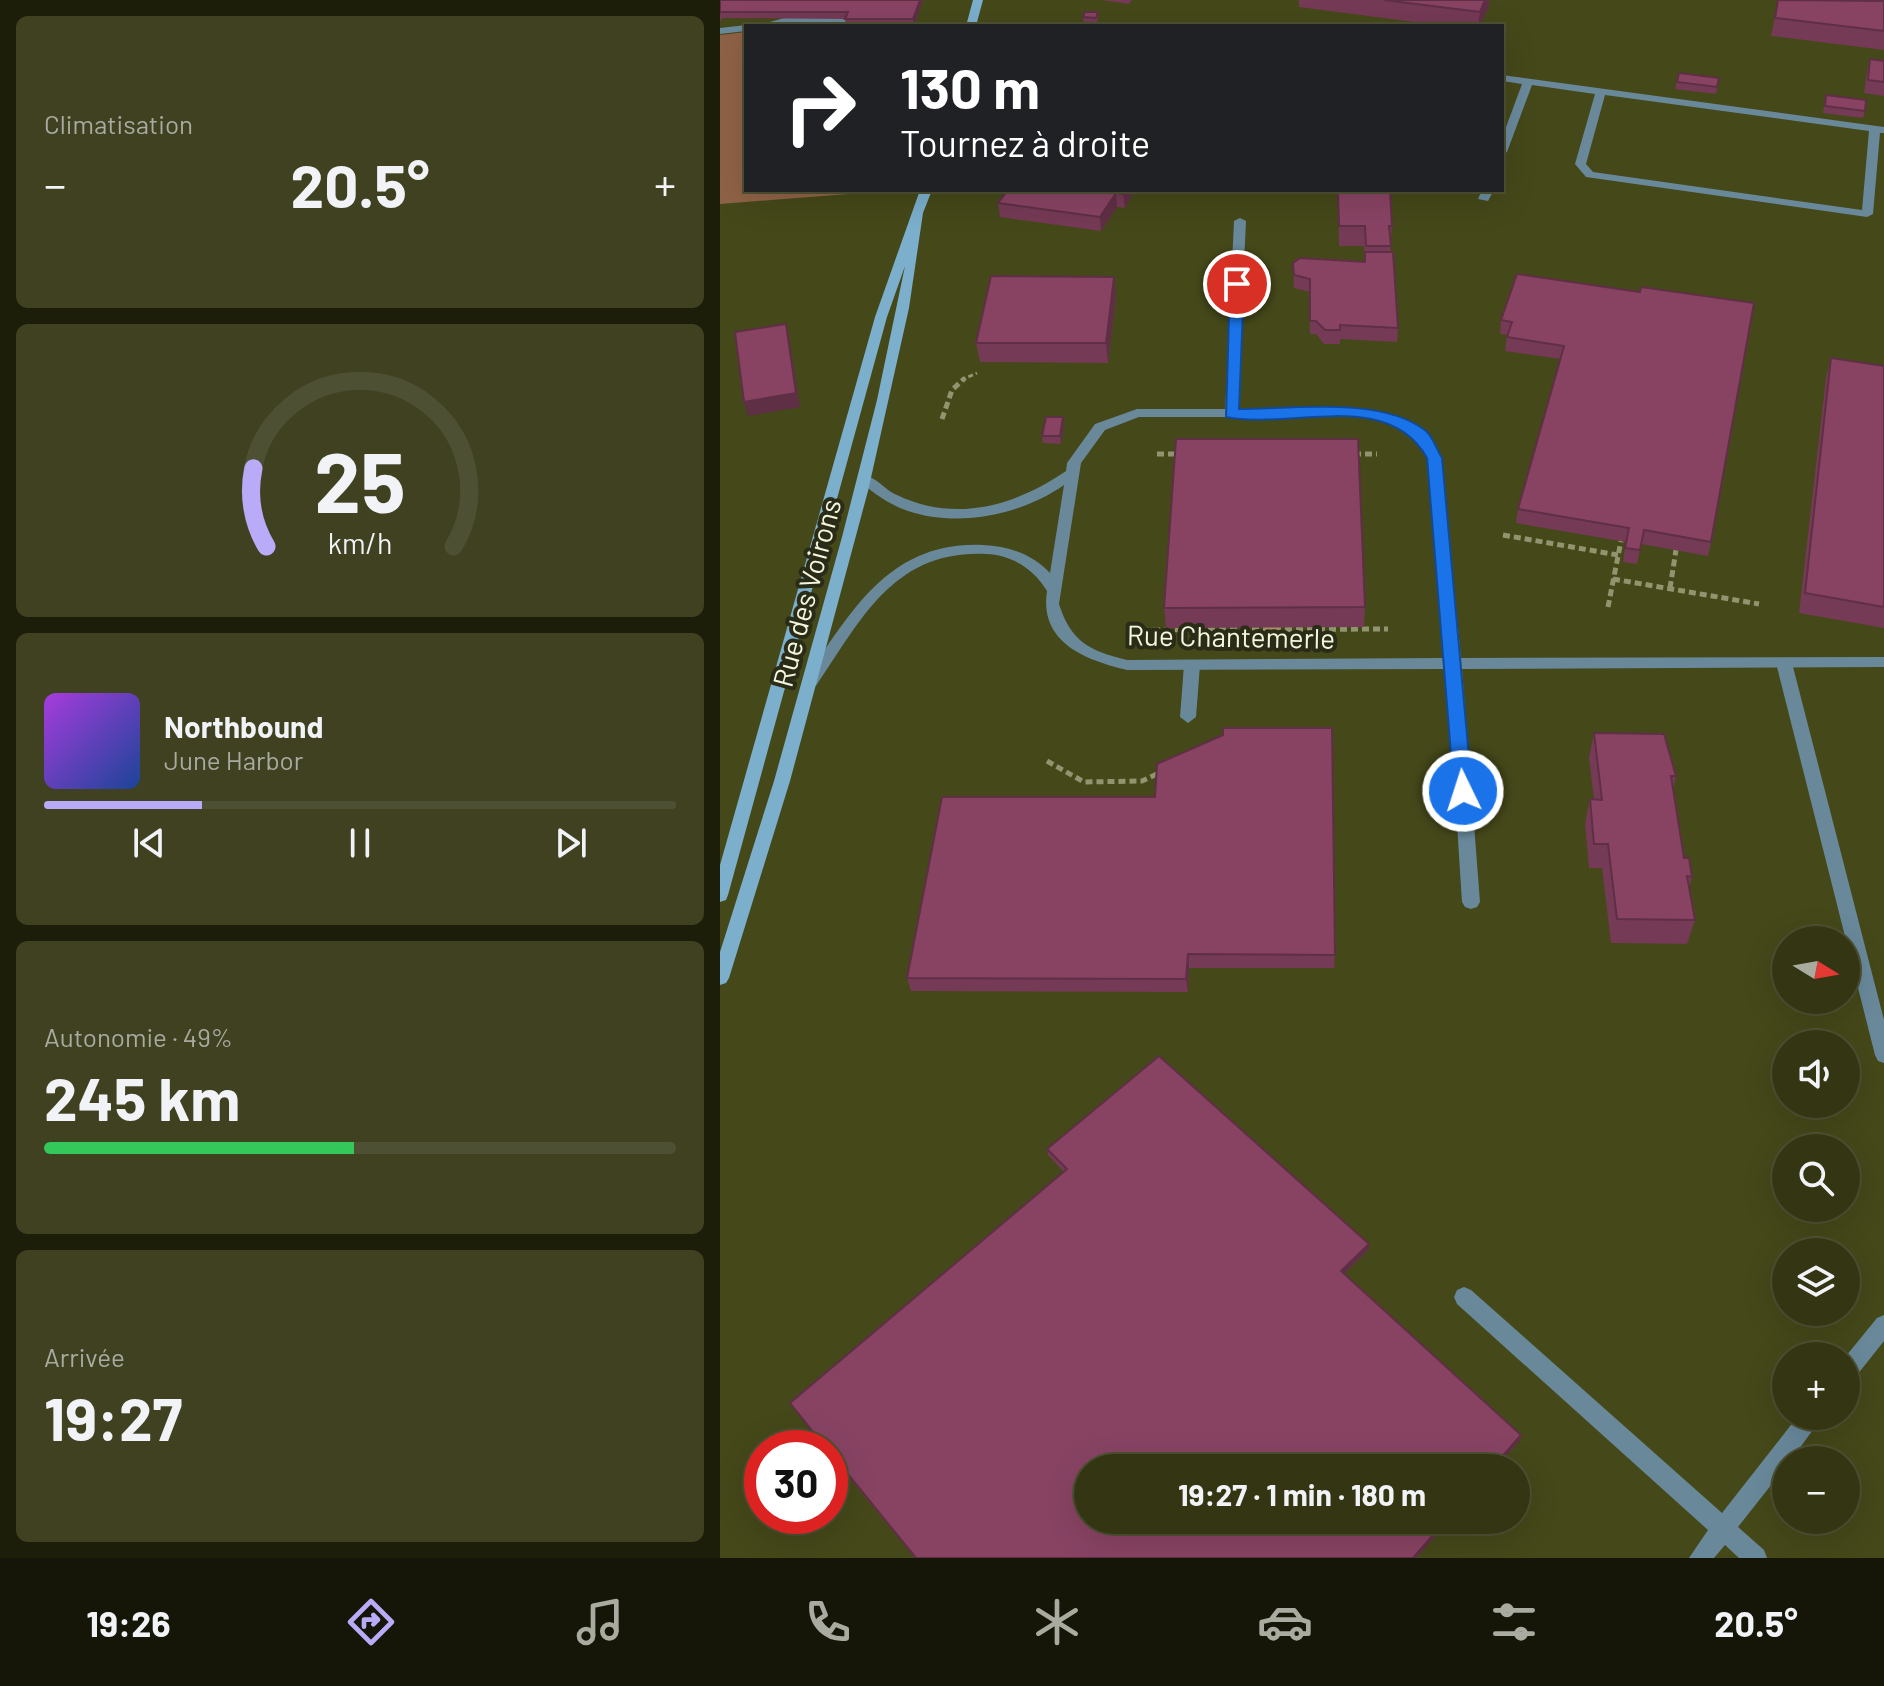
<!DOCTYPE html>
<html lang="fr">
<meta charset="utf-8">
<style>
:root{--surface:#343613;--page:#3f4121;--text:#f1f3f6;--muted:#a9aba0;--line:#4e5033;--accent:#b9abf7}
body{margin:0;font-family:Barlow,sans-serif;background:var(--page);color:var(--text);height:100vh;display:flex;flex-direction:column;font-size:30px;white-space:nowrap}
*{box-sizing:border-box;margin:0}
p{font-size:26px;color:var(--muted)}
.icon{flex:none;width:44px;height:44px;fill:none;stroke:currentColor;stroke-width:2;stroke-linecap:round;stroke-linejoin:round}
.map{position:relative;flex:1;overflow:hidden}
.details{display:flex;flex-direction:column;gap:16px;padding:16px;background:#1d1e0a;width:720px}
.details>*{flex:none}
.top-card{position:absolute;left:24px;top:24px;width:760px;height:168px;border-radius:0px;box-shadow:0 8px 32px #0002,0 0 0 2px var(--line);background:#202124;color:#fff;overflow:hidden}
.needle{width:52px;rotate:101deg}
.controls{position:absolute;left:1052px;top:926px;display:grid;gap:16px}
.controls a{display:grid;place-items:center;width:88px;height:88px;border-radius:50%;background:var(--surface);box-shadow:0 8px 32px #0002,0 0 0 2px var(--line);font-size:40px}
.speed{position:absolute;left:24px;top:1430px;display:flex;gap:16px;font-size:40px;font-weight:700;text-align:center}
.speed>*{display:grid;place-content:center;width:104px;height:104px;border-radius:50%;background:var(--surface);box-shadow:0 8px 32px #0002,0 0 0 2px var(--line);line-height:1}
.speed .limit{border:12px solid #d22;background:#fff;color:#111}
.pin{position:absolute;display:grid;place-items:center;width:68px;height:68px;color:#fff;margin:-34px;border:4px solid #fff;border-radius:50%;box-shadow:0 2px 8px #0007}
.me{position:absolute;width:88px;margin:-44px;rotate:356deg;stroke-linejoin:round;filter:drop-shadow(0 0 6px #0008)}
.turn{display:flex;align-items:center;gap:28px;height:168px;padding:0 24px;font-size:36px}
.turn .icon{width:104px;height:104px;stroke-width:2.5}
.turn b{display:block;font-size:56px;line-height:68px}
.big{font-size:60px;font-weight:700;line-height:1.1}
.details .widget{flex:1;display:flex;flex-direction:column;justify-content:center;gap:12px;min-width:0;padding:0 28px;border-radius:12px;background:var(--page)}
.details .dial{align-items:center;gap:0}
.dial svg{height:208px;overflow:visible;fill:none;stroke:var(--line);stroke-width:7;stroke-linecap:round;text-anchor:middle}
.dial text{fill:var(--text);stroke:none}
.song{display:flex;align-items:center;gap:24px}
.cover{width:96px;height:96px;border-radius:12px;background:linear-gradient(135deg,hsl(280 70% 55%),hsl(220 70% 35%))}
.played{height:8px;border-radius:4px;background:linear-gradient(90deg,var(--accent) 25%,var(--line) 25%)}
.keys{display:flex;justify-content:space-around;direction:ltr}
.heat{display:flex;justify-content:space-between;align-items:center;font-size:44px;direction:ltr}
.charge{height:12px;border-radius:6px;background:linear-gradient(90deg,#34c759 49%,var(--line) 0)}
.trip{position:absolute;left:354px;top:1454px;width:456px;height:80px;border-radius:40px;background:var(--surface);box-shadow:0 8px 32px #0002,0 0 0 2px var(--line);font-weight:700;line-height:80px;text-align:center}
.tab-bar{display:flex;height:128px;justify-content:space-around;align-items:center;background:#151608;color:var(--muted)}
.tab-bar .icon{width:56px;height:56px}
.tab-bar .selected{color:var(--accent)}
.tab-bar b{font-size:36px;color:var(--text)}
main{display:flex;flex:1;min-height:0}
.map>svg:first-child{display:block}
.green{fill:#8e6246}
.lines{fill:none;stroke-linecap:round;stroke-linejoin:round}
.path-far1{stroke:#91956f;stroke-width:3;stroke-dasharray:5 3;stroke-linecap:butt}
.path{stroke:#91956f;stroke-width:5;stroke-dasharray:7 4;stroke-linecap:butt}
.lane{fill:#69899b;fill-rule:evenodd}
.street{fill:#69899b;fill-rule:evenodd}
.secondary{fill:#7bafcc;fill-rule:evenodd}
.tree{fill:#ab8d65}
.wall{fill:#753a55}
.shaded-wall{fill:#5f2f45}
.building{fill:#884363;stroke:#5f2f45;stroke-width:2}
.route{fill:#1a73e8;stroke:#114b97;stroke-width:2}
.labels{text-anchor:middle;stroke-width:8;stroke-linejoin:round;paint-order:stroke}
.street-label{font-size:28px;fill:#f3f7dd;stroke:#2b2c18}
</style>
<main>
<section class="details">
<div class="widget"><p>Climatisation</p>
<div class="heat"><a>−</a><b class="big">20.5°</b><a>+</a></div>
</div>
<div class="widget dial"><svg viewBox="0 0 100 80">
<path d="M14 69A42 42 0 1 1 86 69"/>
<path d="M14 69A42 42 0 0 1 9 39" stroke="#b9abf7"/>
<text x="50" y="56" font-size="32" font-weight="700">25</text>
<text x="50" y="72" font-size="11">km/h</text>
</svg></div>
<div class="widget">
<div class="song"><i class="cover"></i><div><b>Northbound</b><p>June Harbor</p></div></div>
<div class="played"></div>
<div class="keys"><svg class="icon" aria-label="previous" viewBox="0 0 24 24"><path d="M18 5L8 12l10 7zM5 5v14"/></svg><svg class="icon" aria-label="pause" viewBox="0 0 24 24"><path d="M8 5v14M16 5v14"/></svg><svg class="icon" aria-label="next" viewBox="0 0 24 24"><path d="M6 5l10 7-10 7zM19 5v14"/></svg></div>
</div>
<div class="widget"><p>Autonomie · 49%</p><b class="big">245 km</b><div class="charge"></div></div>
<div class="widget"><p>Arrivée</p><b class="big">19:27</b></div>
</section>
<div class="map">
<svg width="1164" height="1558" viewBox="0 0 1164 1558">
<rect width="100%" height="100%" fill="#454819"/>
<polygon class="green" points="26,32 26,190 142,190 141,193 0,204 0,35"/>
<g class="lines">
<polyline class="path-far1" points="241,380 257,373"/>
<g class="path">
<polyline points="222,419 232,390 245,378"/>
<polyline points="437,454 460,454"/>
<polyline points="634,454 657,454"/>
<polyline points="783,535 898,555"/>
<polyline points="893,579 1039,604"/>
<polyline points="950,588 956,550"/>
<polyline points="888,607 901,541"/>
<polyline points="422,630 668,629"/>
<polyline points="327,761 364,782 422,781 441,772"/>
</g>
<g class="lane">
<polygon points="64,18 128,18 133,21 128,24 36,26"/>
<polygon points="26,25 29,26 26,26 26,31 0,34 0,28"/>
<path d="M782 75 1164 127V133H1160L1153 214 1147 217 866 177 855 164 875 94 812 85 787 152 782 155V138L802 84 782 81ZM885 95 1149 131 1142 210 873 172 866 164Z"/>
<polygon points="762,190 774,190 768,201 758,199"/>
<polygon points="520,218 526,221 517,413 511,417 505,413 514,221"/>
<polygon points="1064,658 1072,663 1164,1020 1164,1063 1158,1061 1155,1055 1056,663"/>
<polygon points="472,660 480,665 476,717 468,723 460,717 464,665"/>
<polygon points="744,1287 751,1290 1002,1513 1078,1416 1103,1416 1071,1460 1066,1460 1066,1466 1018,1527 1044,1550 1047,1558 1019,1558 1005,1545 994,1558 969,1558 988,1530 737,1304 734,1297 737,1290"/>
<polygon points="1164,1315 1164,1341 1133,1380 1126,1383 1126,1356 1157,1318"/>
</g>
<path class="street" d="M417 409H638C675 414 705 420 721 458L741 658 1164 657V667L742 669 760 902 757 907 751 909 745 907 742 902 727 669 407 670C366 660 319 643 327 591 314 569 292 555 266 554 174 550 142 618 96 686H86L83 682 86 678C132 610 170 541 263 545 288 546 312 554 330 573L344 485C301 515 239 528 188 511 170 505 155 494 140 482V476C155 474 164 490 177 495 235 523 295 506 346 471L347 463 375 424ZM419 417H638C668 421 695 428 707 458L726 658 407 660C370 651 351 642 339 604L361 463 385 430Z"/>
<g class="secondary">
<polygon points="253,0 263,0 256,26 246,26"/>
<polygon points="200,190 212,190 203,213 189,308 148,491 70,781 9,978 6,983 0,985 0,952 54,781 122,537 157,400 185,266 167,317 8,895 6,900 0,902 0,865 155,317"/>
</g>
</g>
<circle class="tree" cx="552" cy="637" r="11"/>
<g class="wall">
<polygon points="0,0 203,0 194,26 126,25 125,19 2,18 0,22"/>
<polygon points="382,0 412,0 409,4"/>
<polygon points="579,0 769,0 769,6 760,26 725,26 579,7"/>
<polygon points="1058,0 1164,1 1164,50 1051,36"/>
<polygon points="378,12 378,18 377,24 364,24 363,17"/>
<polygon points="1150,59 1164,61 1164,96 1144,93 1147,72"/>
<polygon points="959,73 999,78 996,94 955,89"/>
<polygon points="1106,95 1145,111 1143,118 1103,113"/>
<polygon points="288,190 415,190 405,208 397,207 381,231 280,217 278,203"/>
<polygon points="618,190 672,226 670,252 678,328 677,342 620,339 620,344 604,344 596,334 590,334 590,292 574,288 573,263 644,262 644,246 619,246"/>
<polygon points="797,274 991,542 988,556 921,544 917,564 903,562 906,542 796,523 798,509 841,359 785,351 787,335 780,334 781,320"/>
<polygon points="396,296 388,363 260,362 256,343"/>
<polygon points="1111,358 1164,366 1164,628 1079,613 1106,378"/>
<polygon points="344,425 341,444 323,443 322,436"/>
<polygon points="645,607 644,627 446,628 444,608"/>
<polygon points="874,733 956,776 953,788 964,858 972,877 969,888 975,920 967,944 891,943 882,868 869,868 865,824 870,799 874,799 869,758"/>
<polygon points="222,797 615,955 614,968 469,968 468,992 191,991 187,978"/>
<polygon points="327,1149 648,1250 624,1274 801,1435 800,1440 696,1558 195,1558 110,1454 110,1448 105,1448 70,1403 344,1172 328,1155"/>
</g>
<g class="shaded-wall">
<polygon points="200,0 203,0 194,26 193,19"/>
<polygon points="765,0 769,0 769,6 760,26 758,26 760,12"/>
<polygon points="406,190 415,190 405,208 403,194"/>
<polygon points="396,193 397,207 381,231 380,217"/>
<polygon points="394,277 396,296 388,363 386,343"/>
<polygon points="66,324 69,337 80,407 28,416 24,402"/>
<polygon points="343,417 344,425 341,444 340,436"/>
<polygon points="468,954 469,968 468,992 466,979"/>
<polygon points="649,1244 648,1250 621,1277 621,1271"/>
<polygon points="801,1435 800,1440 775,1468 772,1468"/>
<polygon points="726,1520 730,1520 696,1558 693,1558"/>
</g>
<g class="building">
<polygon points="0,0 200,0 193,19 125,19 128,12 1,12 0,13"/>
<polygon points="664,0 765,0 760,12"/>
<polygon points="1058,0 1164,1 1164,31 1055,18"/>
<polygon points="365,12 378,12 376,18 363,17"/>
<polygon points="1150,59 1164,61 1164,82 1148,80"/>
<polygon points="959,73 999,78 997,87 957,82"/>
<polygon points="1106,95 1146,100 1145,111 1105,106"/>
<polygon points="288,190 406,190 403,194 396,193 380,217 278,203"/>
<polygon points="618,190 670,190 672,226 669,226 671,246 646,246 645,226 619,226"/>
<polygon points="645,252 673,252 678,328 620,325 620,330 605,330 596,321 590,321 590,279 574,275 573,263 580,258 645,262"/>
<polygon points="797,274 920,292 921,287 1034,303 991,542 924,530 920,550 905,548 909,528 798,509 844,346 787,337 792,322 781,320"/>
<polygon points="271,276 394,277 386,343 256,343"/>
<polygon points="66,324 76,393 24,402 15,332"/>
<polygon points="1111,358 1164,366 1164,607 1085,593"/>
<polygon points="326,417 343,417 340,436 322,436"/>
<polygon points="456,439 638,439 645,607 444,608"/>
<polygon points="503,728 612,728 615,955 468,954 466,979 187,978 222,797 435,797 437,764 503,735"/>
<polygon points="874,733 944,734 956,776 951,776 964,858 969,858 972,877 967,876 975,920 897,919 888,844 874,844 870,799 882,800"/>
<polygon points="439,1056 649,1244 621,1271 801,1435 772,1468 368,1468 368,1520 726,1520 693,1558 196,1558 110,1452 110,1448 106,1448 70,1403 347,1169 327,1149"/>
</g>
<path class="route" d="M517 280 524 284 519 409C572 409 662 396 706 431 713 437 717 450 722 458L752 791 750 796 743 798 734 791 707 458C668 388 570 430 506 417L510 284Z"/>
<g class="labels">
<g class="street-label">
<text transform="translate(87 593) rotate(-75)" y="10">Rue des Voirons</text>
<text transform="translate(511 637) rotate(1)" y="10">Rue Chantemerle</text>
</g>
</g>
</svg>
<div class="controls">
<a><svg class="needle" viewBox="-14 -14 28 28"><path d="M0-13l5 13h-10z" fill="#e53935"/><path d="M0 13l5-13h-10z" fill="#a9aba0"/></svg></a>
<a><svg class="icon" aria-label="sound" viewBox="0 0 24 24"><path d="M4 9h4l5-4v14l-5-4H4zM17 9q2 3 0 6"/></svg></a>
<a><svg class="icon" aria-label="search" viewBox="0 0 24 24"><circle cx="10" cy="10" r="6"/><path d="M15 15l6 6"/></svg></a>
<a><svg class="icon" aria-label="layers" viewBox="0 0 24 24"><path d="M12 4l9 5-9 5-9-5zM3 14l9 5 9-5"/></svg></a>
<a>+</a>
<a>−</a>
</div>
<div class="speed"><div class="limit">30</div></div>
<div class="pin" style="left:517px;top:284px;background:#d93025"><svg class="icon" aria-label="arrive" viewBox="0 0 24 24"><path d="M6 21V4h12l-3 4 3 4H6"/></svg></div>
<svg class="me" style="left:743px;top:791px" viewBox="-20 -20 40 40"><circle r="17" fill="#1a73e8" stroke="#fff" stroke-width="3"/><path d="M0-11L8 9 0 5-8 9z" fill="#fff"/></svg>
<div class="trip">19:27 · 1 min · 180 m</div>
<div class="top-card">
<div class="turn"><svg class="icon" aria-label="right" viewBox="0 0 24 24"><path d="M7 20v-9h11M14 6l5 5-5 5"/></svg><div><b>130 m</b>Tournez à droite</div></div>
</div>
</div>
</main>
<nav class="tab-bar">
<b>19:26</b>
<svg class="icon selected" aria-label="directions" viewBox="0 0 24 24"><path d="M12 3l9 9-9 9-9-9zM9 14v-3h6M13 9l2 2-2 2"/></svg>
<svg class="icon" aria-label="music" viewBox="0 0 24 24"><path d="M9 18V5l10-2v13"/><circle cx="6" cy="18" r="3"/><circle cx="16" cy="16" r="3"/></svg>
<svg class="icon" aria-label="phone" viewBox="0 0 24 24"><path d="M5 4h4l2 5-3 2q2 4 5 5l2-3 5 2v4C11 20 4 13 5 4z"/></svg>
<svg class="icon" aria-label="climate" viewBox="0 0 24 24"><path d="M12 3v18M4 7l16 10M4 17L20 7"/></svg>
<svg class="icon" aria-label="car" viewBox="0 0 24 24"><path d="M5 17H2v-5l4-1 3-4h7l3 4 3 1v5h-3M9 17h6M6 11h13"/><circle cx="7" cy="17" r="2"/><circle cx="17" cy="17" r="2"/></svg>
<svg class="icon" aria-label="filters" viewBox="0 0 24 24"><path d="M4 7h16M4 17h16"/><circle cx="9" cy="7" r="2"/><circle cx="15" cy="17" r="2"/></svg>
<b>20.5°</b>
</nav>
